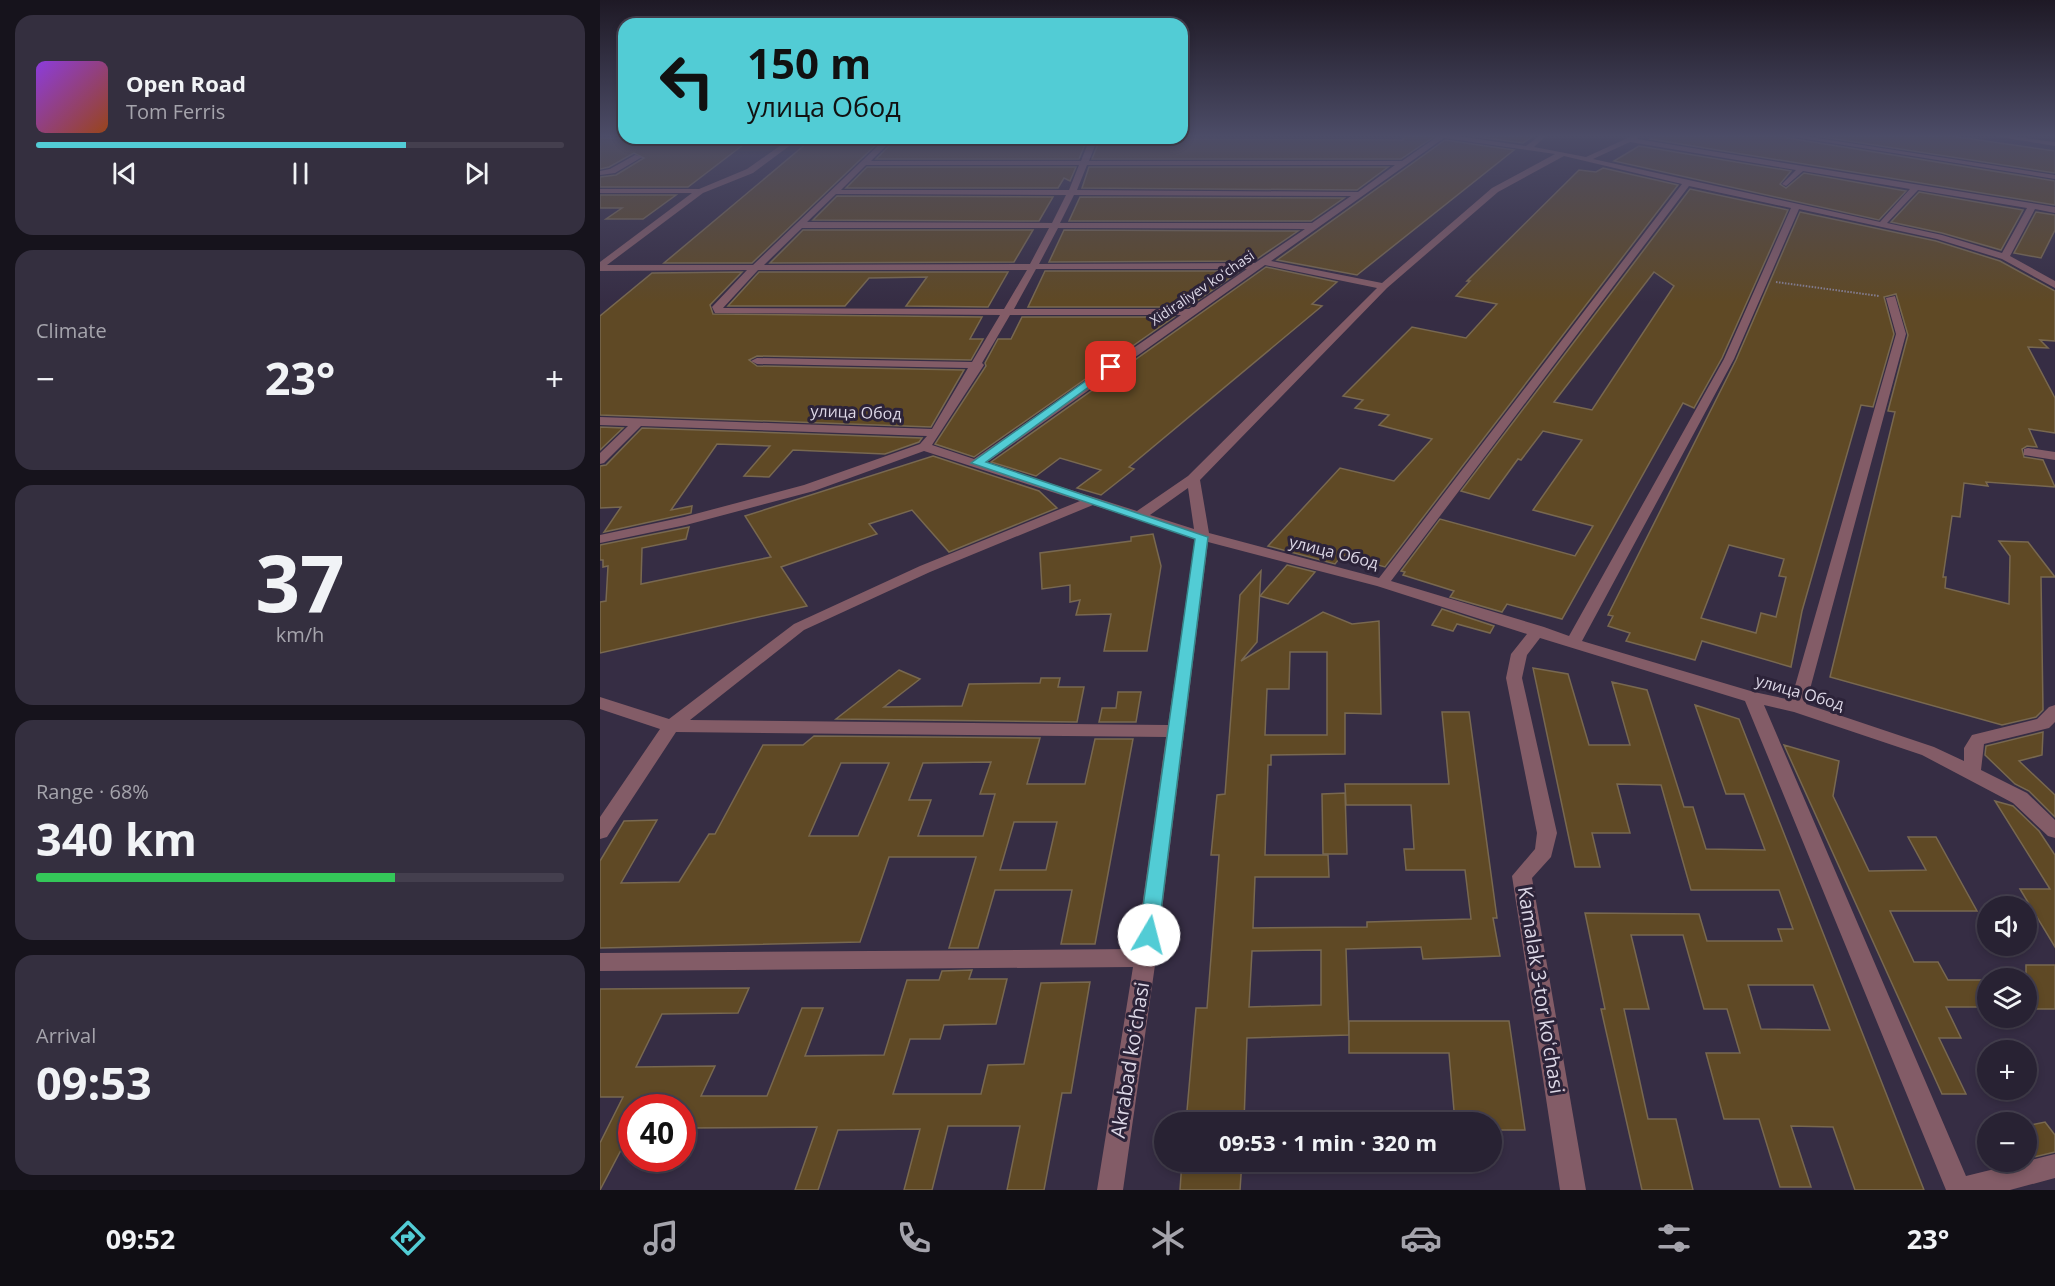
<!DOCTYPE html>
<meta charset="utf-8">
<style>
:root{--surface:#282233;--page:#342f3f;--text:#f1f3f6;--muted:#a5a4ac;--line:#443f4e;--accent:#52ccd5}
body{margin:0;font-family:"Open Sans",sans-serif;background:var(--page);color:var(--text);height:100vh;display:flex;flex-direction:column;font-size:22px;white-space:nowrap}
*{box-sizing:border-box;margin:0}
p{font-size:20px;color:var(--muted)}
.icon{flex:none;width:33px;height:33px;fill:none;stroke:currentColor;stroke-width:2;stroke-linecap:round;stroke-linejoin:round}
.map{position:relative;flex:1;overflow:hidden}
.panel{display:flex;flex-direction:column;gap:15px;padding:15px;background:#16131c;width:600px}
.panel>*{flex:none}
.top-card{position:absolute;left:18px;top:18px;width:570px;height:126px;border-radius:18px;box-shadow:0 3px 9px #0003,0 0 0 2px var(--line);background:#52ccd5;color:#111;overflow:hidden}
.tools{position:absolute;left:1377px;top:896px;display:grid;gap:12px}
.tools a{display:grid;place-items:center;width:60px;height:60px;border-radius:50%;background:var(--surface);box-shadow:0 3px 9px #0003,0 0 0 2px var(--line);font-size:30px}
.speed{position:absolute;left:18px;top:1094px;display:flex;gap:12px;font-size:30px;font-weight:700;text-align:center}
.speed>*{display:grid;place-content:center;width:78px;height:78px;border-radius:50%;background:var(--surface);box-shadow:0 3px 9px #0003,0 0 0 2px var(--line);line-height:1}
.speed .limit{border:9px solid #d22;background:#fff;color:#111}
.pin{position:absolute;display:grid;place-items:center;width:51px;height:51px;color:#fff;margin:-26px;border-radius:12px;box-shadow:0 3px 9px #0006}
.me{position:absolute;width:66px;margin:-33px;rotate:8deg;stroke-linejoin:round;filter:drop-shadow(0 0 4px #0008)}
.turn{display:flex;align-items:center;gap:21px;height:126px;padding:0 30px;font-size:27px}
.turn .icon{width:78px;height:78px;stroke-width:2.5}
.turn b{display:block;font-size:42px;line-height:51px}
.big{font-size:45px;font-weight:700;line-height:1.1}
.panel .card{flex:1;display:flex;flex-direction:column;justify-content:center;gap:9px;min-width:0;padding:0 21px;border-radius:18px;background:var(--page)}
.panel .dial{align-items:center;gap:0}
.dial b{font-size:78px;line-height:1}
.song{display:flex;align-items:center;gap:18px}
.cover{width:72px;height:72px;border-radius:9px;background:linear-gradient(135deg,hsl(270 70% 55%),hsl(20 70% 35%))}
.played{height:6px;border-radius:3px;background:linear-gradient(90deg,var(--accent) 70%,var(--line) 70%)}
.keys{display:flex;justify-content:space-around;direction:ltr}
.heat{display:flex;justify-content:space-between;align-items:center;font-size:33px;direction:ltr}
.charge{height:9px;border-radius:4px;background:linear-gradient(90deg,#34c759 68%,var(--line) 0)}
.trip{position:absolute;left:554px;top:1112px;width:348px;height:60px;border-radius:30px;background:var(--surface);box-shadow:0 3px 9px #0003,0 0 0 2px var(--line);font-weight:700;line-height:60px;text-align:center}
.dock{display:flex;height:96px;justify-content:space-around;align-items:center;background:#100e14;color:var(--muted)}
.dock .icon{width:42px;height:42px}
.dock .selected{color:var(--accent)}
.dock b{font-size:27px;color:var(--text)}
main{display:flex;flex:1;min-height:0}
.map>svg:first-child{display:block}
.building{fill:#5f4925;stroke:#786850;stroke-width:1.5;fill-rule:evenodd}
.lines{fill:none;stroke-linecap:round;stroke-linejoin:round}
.path{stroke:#878093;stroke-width:2;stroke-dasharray:1.5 1.5;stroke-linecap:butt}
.minor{fill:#835c67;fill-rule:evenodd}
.route{fill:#52ccd5;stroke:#35858a;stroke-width:1.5}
.labels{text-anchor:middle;stroke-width:6;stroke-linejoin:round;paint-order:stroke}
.far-street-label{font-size:14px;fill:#dcd7e6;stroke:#2c2339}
.street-label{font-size:16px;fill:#dcd7e6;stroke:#2c2339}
.near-street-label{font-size:20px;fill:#dcd7e6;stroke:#2c2339}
</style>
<main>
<section class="panel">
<div class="card">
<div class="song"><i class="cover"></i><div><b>Open Road</b><p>Tom Ferris</p></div></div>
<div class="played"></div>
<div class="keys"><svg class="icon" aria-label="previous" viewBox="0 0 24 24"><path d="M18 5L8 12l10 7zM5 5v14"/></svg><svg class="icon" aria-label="pause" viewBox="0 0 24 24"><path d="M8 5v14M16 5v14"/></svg><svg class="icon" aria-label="next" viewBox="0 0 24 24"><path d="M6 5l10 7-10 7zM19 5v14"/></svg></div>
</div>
<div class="card"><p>Climate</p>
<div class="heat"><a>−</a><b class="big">23°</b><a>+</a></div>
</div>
<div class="card dial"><b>37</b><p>km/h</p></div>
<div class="card"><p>Range · 68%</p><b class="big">340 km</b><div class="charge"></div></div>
<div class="card"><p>Arrival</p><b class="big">09:53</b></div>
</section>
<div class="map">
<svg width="1455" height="1190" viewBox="0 0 1455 1190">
<rect width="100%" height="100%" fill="#362d44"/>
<g class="building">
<polygon points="803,136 835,136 801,159 492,159 500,139 803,140"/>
<polygon points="870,136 933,136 923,143"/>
<polygon points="1055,136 1186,136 1188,138 1455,181 1455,205 1050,139"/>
<polygon points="1216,136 1351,136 1455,151 1455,173"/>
<polygon points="0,138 152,138 88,187 0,187 0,177 16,175 44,158 34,153 9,167 0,169"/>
<polygon points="213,138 283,138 152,263 64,263"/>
<polygon points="296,139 487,139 479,159 276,159"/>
<polygon points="845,140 914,150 757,275 677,260"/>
<polygon points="1039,146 1191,171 1180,184 1186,188 1204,173 1306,191 1279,220 1014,161"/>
<polygon points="267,167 476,167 470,181 464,178 458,188 246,188"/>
<polygon points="489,167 788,167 757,190 482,188"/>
<polygon points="1003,168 1078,185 785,567 742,555 735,564 668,546 740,468 794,481 832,439 779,425 789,415 755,408 763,400 743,396 812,327 866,338 897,304 856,296 870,281 867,281 979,170 996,172"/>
<path d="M1090 189 1188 210 1122 358 1094 408 1083 403 962 619 907 604 902 612 850 597 854 591 803 575 805 572 801 571 840 519 975 556 993 526 933 510 982 440 943 431 921 460 918 459 889 499 861 491ZM1054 272 1074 286 992 410 954 402Z"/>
<polygon points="1319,192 1423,210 1401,250 1342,233 1291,222"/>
<polygon points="0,195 76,195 43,219 6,219 22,208 0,208"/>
<polygon points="237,196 453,197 439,221 213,220"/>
<polygon points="480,197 744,198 711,221 469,221"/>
<path d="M1200 212 1336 241 1400 261 1455 291V341L1440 340 1448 348 1428 347 1455 398V433L1429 429 1437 447 1427 446 1422 449 1424 457 1443 460 1455 487 1386 482 1388 486 1364 483 1360 517 1352 516 1343 577H1346L1345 588 1409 604 1410 556 1399 541 1428 542 1455 577H1441L1443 710 1436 717 1402 725 1230 677 1295 412 1288 411 1308 335 1296 294 1284 297 1294 334 1273 407 1261 405 1202 611 1191 667 1102 641 1095 660 1026 641 1030 633 1008 626 1013 616 1008 615 1136 360ZM1129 545 1184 559 1179 576 1186 577 1176 617 1161 613 1156 633 1101 618Z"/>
<polygon points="1436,212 1455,215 1455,230 1441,258 1414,253"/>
<polygon points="203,230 433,230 414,262 170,263"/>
<polygon points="464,230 698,231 654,261 449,262"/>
<polygon points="666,267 737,282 712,304 722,306 529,467 534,469 501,495 477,488 501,470 460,458 436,476 391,462"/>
<polygon points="445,271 640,271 588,307 428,307"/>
<polygon points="142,272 110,305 113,314 382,317 370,339 383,339 371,360 157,356 149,360 157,366 364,370 331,427 0,415 0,316 52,273"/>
<polygon points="159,272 408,272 388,307 306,306 327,277 269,278 245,306 128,306"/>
<polygon points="422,317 574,317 374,457 335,444 386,366 385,363 398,339 411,339"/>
<polygon points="0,427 23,428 0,450"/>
<polygon points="42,428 322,438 319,442 285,454 193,450 169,477 144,476 170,446 117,444 71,510 92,506 91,513 4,532 21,507 0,508 0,466 6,465"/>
<polygon points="333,456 439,491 457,508 349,552 312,510 269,524 277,534 181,567 207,606 0,653 0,602 6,601 8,566 3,567 3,560 0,560 0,545 89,527 86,539 42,548 41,584 171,557 145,516"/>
<polygon points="553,534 561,566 547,651 504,651 511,614 476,615 480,600 470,602 470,585 442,589 440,553 531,541 531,537"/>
<polygon points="687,565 715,572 688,604 660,596"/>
<path d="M661 571 657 642 641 661 723 612 752 624 779 621 781 714 745 713V754L671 755V765H668L665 855H728L729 877H655L653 928 767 927V922L871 919 865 870H806L804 849H814L811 805H746L745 784H849L842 712H869L897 918H893L900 956 823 959 821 947 746 949 749 1035 647 1038 644 1122H586L596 1008H607L619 855H611L617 795 625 794 640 595ZM690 652H727V735H665L667 689H689ZM721 950V1005L649 1007 652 951Z"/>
<polygon points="842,609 894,626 890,633 857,624 853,631 832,625"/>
<path d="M933 668 968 674 989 745H1030L1012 682 1047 690 1084 807H1093L1106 849 1165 850 1144 794H1126L1095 705 1139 719 1324 1190H1255L1233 1127 1191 1126 1211 1187H1180L1159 1119H1124L1106 1053H1140L1127 1009H1104L1083 935H1031L1049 1009H1024L1048 1119H1076L1093 1190H1042L1001 1009H1005L985 913 1099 914 1107 941H1182L1178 929H1193L1179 890H1091L1061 785 1017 784 1030 833H992L1000 867H975ZM1148 985H1213L1230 1030 1161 1029Z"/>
<polygon points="299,670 320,679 284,707 362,706 369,684 440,683 441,678 460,678 458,687 484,687 477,722 236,719"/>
<polygon points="518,692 541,692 536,722 499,722 502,708 516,708"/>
<polygon points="1443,732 1442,755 1419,761 1455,795 1455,817 1429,791 1415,784 1385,755 1386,746"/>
<path d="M214 736 440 738 427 784H485L495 739H533L495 944H461L472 890H395L378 948H349L376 857H289L260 942 0 948V861L24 821 57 820 21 883 79 882 109 834H115L163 745H203ZM391 762 380 794H395L383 836H318L331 800H309L323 763ZM241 763H289L258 836H209ZM414 822H457L446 870H400Z"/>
<polygon points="1184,745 1239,761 1233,796 1269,871 1326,870 1308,837 1336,837 1377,911 1290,911 1314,962 1338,962 1348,980 1388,980 1388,1007 1346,1007 1361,1038 1339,1038 1366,1094 1342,1094"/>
<polygon points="745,793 747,854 723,854 722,794"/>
<polygon points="1395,801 1413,806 1439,831 1455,855 1455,947 1420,889 1450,889"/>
<rect x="1426" y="965" width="29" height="44"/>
<polygon points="372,970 369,979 407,979 396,1024 344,1025 340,1039 310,1039 293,1094 381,1094 388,1065 424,1064 441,983 490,982 471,1093 462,1093 444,1190 407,1190 420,1126 348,1126 332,1190 304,1190 320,1129 238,1130 218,1190 195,1190 217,1127 88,1128 82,1140 82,1107 32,1107 32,1129 0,1190 0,1143 23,1097 0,1097 0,989 149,988 138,1013 62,1014 36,1067 115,1066 101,1096 167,1096 202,1008 223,1008 205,1056 284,1055 307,980 339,980 342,971"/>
<polygon points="749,1021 909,1021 925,1130 891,1130 891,1122 855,1122 849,1053 749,1053"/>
<polygon points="1445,1122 1455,1135 1455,1152 1426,1159 1426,1126"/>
<polygon points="582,1161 642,1161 640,1190 580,1190"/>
</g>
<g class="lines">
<polyline class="path" points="1176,282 1279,296"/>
<g class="minor">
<path d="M838 136H857L926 146 939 136H946L934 147 986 157 1032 136H1040L1037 139 1455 207V213L1435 209 1410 256 1455 281V288L1402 259 1337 239 1199 209 1134 359 982 641 1154 692 1191 700 1296 334 1286 298 1295 296 1306 334 1206 704 1334 747 1364 761V748L1372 735 1437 719 1449 707 1455 705V722L1449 728 1384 744 1381 770 1427 793 1455 820V838L1448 836 1413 803 1322 755 1194 712 1164 705 1366 1176 1455 1154V1178L1410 1190H1346L1145 701 940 638 927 655 922 678 957 833 951 857 932 878 986 1190H960L912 876 935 849 937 833 906 678 911 654 927 634 777 586 608 542 556 958 523 1190H497L533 967 0 971V953L536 949 566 737 76 732 7 837 0 839V817L60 729 0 709V697L69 719 194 624 320 566 480 501 324 451 214 491 86 525 0 543V535L84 517 204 485 320 444 327 436 41 426 4 463 0 464V453L28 426 0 425V417L332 429 368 368 157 364 151 361 157 358 372 362 400 315 115 313 112 307 147 270 0 271V262L92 193H0V189H99L147 169 191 138H200L153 173 103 193 7 265H153L286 138H294L271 161H481L490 138H498L489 161H802ZM844 138 955 154 892 188 782 283 671 261ZM1030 142 1196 170 1182 184 1186 186 1203 171 1310 189 1280 222 993 159ZM964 156 1082 184 779 578 609 533 600 480 787 288 898 192ZM266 165H479L469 190H241ZM487 165H795L758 192 477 190ZM1089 186 1191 208 1124 359 969 636 944 627 791 581ZM1318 190 1427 208 1402 253 1342 235 1287 223ZM236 194 466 195 452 223 207 222ZM474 195 751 196 712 223H460ZM202 228H449L430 264 164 265ZM458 228 705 229 655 263 439 264ZM665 265 777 288 588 476 537 511 386 463ZM436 269H647L589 309H414ZM158 270H427L404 309 123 308ZM410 315H581L374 459 332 445 384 365 382 363ZM588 488 594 529 550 515ZM493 505 595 538 568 725 90 720 204 630 330 572Z"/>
<polygon points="1188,136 1204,136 1455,175 1455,179"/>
<polygon points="1393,136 1410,136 1455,142 1455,146"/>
<polygon points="35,155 42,157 15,173 0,175 0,171 10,169"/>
<polygon points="1428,448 1455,452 1455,460 1424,455 1424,449"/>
</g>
</g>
<linearGradient id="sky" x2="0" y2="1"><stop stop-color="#1e1925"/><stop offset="0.45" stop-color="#4c4c67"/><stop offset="1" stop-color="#4c4c67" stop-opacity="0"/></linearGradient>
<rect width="1455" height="302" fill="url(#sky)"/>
<polygon class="route" points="508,365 516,367 386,462 608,537 558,935 555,941 549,943 542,941 539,935 595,539 371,463"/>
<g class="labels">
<g class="far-street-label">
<text transform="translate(602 288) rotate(-34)" y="5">Xidiraliyev koʻchasi</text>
</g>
<g class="street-label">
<text transform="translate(256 412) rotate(2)" y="6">улица Обод</text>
<text transform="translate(734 552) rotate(14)" y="6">улица Обод</text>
<text transform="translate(1200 692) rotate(16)" y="6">улица Обод</text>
</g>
<g class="near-street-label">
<text transform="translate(941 990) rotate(81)" y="7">Kamalak 3-tor koʻchasi</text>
<text transform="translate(530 1060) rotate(-81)" y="7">Akrabad koʻchasi</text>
</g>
</g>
</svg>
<div class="tools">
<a><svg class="icon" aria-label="sound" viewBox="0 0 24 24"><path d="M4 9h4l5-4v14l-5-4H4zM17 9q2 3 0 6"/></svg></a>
<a><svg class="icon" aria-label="layers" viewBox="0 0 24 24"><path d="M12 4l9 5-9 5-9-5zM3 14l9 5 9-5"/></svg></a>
<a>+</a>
<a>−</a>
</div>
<div class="speed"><div class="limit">40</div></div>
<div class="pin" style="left:511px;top:367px;background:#d93025"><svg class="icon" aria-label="arrive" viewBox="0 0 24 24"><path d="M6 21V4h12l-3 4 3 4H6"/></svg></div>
<svg class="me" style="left:549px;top:935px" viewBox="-20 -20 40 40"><circle r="19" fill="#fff"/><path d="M0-13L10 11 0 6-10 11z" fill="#52ccd5"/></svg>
<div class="trip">09:53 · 1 min · 320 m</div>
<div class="top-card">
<div class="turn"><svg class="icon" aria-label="left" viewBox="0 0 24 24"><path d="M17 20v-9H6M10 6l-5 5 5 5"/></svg><div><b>150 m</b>улица Обод</div></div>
</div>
</div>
</main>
<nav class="dock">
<b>09:52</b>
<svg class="icon selected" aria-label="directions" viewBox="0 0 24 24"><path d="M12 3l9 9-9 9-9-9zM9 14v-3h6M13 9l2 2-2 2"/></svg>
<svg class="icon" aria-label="music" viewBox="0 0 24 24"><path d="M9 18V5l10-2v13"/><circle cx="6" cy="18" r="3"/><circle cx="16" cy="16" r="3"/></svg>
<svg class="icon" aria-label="phone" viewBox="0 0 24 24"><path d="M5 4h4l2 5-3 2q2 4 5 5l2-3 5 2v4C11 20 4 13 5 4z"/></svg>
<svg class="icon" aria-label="climate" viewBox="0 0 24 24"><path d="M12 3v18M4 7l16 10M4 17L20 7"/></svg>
<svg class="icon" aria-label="car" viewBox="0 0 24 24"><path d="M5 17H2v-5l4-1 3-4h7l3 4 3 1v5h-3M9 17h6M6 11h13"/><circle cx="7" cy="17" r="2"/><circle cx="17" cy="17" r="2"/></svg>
<svg class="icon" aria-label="filters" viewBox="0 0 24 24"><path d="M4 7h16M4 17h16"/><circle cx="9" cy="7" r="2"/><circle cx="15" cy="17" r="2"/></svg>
<b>23°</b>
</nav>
